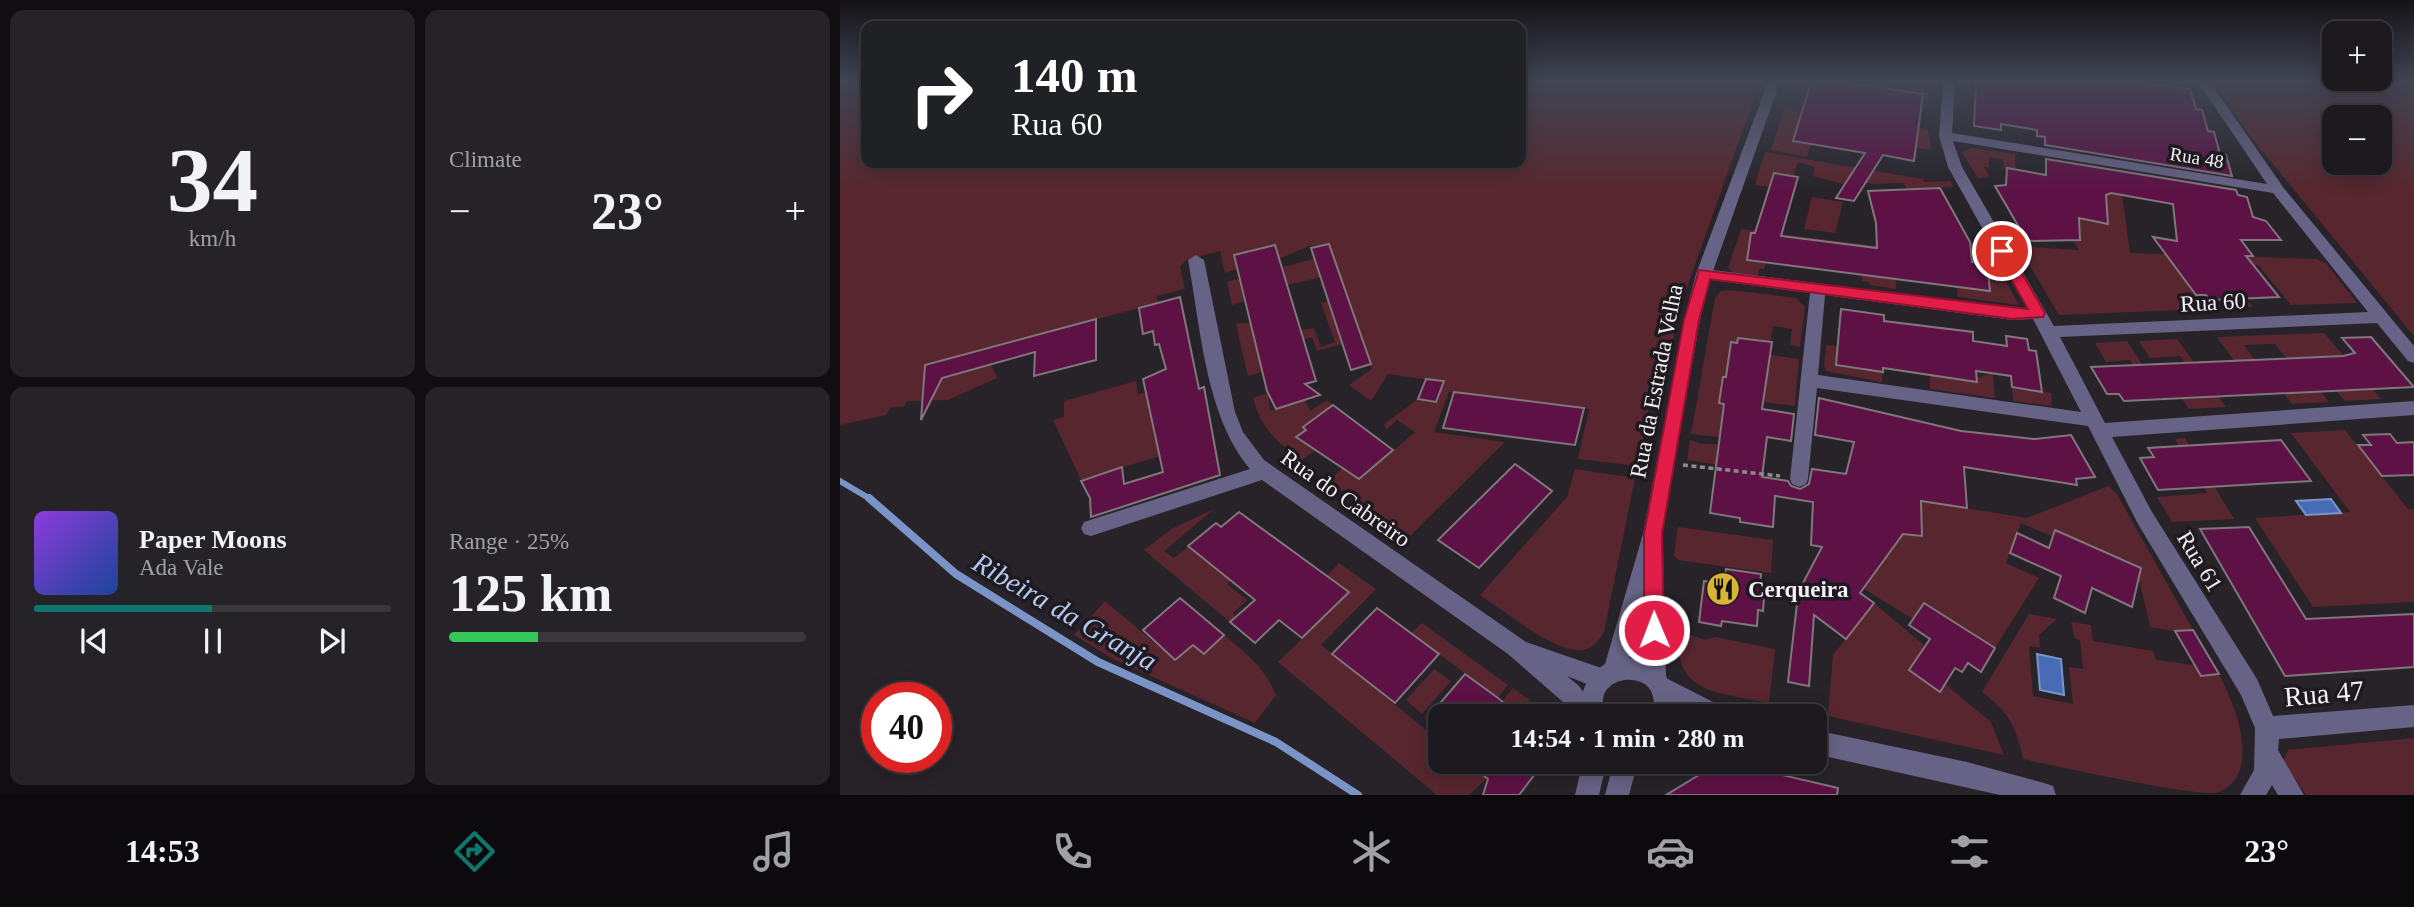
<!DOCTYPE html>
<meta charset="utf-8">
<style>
:root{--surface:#1d1a1f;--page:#252328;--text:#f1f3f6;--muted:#a0a1a4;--line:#3b383d;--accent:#0f766e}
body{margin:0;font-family:Georgia,serif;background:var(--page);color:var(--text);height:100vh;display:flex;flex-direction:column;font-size:26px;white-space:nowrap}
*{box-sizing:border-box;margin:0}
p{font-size:23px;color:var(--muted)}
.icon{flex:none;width:38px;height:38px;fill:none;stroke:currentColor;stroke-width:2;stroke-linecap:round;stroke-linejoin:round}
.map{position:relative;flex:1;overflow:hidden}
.panel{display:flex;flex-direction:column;gap:10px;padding:10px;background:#100e11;width:840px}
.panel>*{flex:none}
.banner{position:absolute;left:21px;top:21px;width:665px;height:147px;border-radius:14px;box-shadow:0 4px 18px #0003,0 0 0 2px var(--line);background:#202124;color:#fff;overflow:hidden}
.fabs{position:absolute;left:1482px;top:21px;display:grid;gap:14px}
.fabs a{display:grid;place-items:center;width:70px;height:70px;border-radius:14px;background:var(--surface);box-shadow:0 4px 18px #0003,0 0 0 2px var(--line);font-size:35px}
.speed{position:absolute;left:21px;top:682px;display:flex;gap:14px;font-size:35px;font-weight:700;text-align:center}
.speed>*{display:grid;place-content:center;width:91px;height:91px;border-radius:50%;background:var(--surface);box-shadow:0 4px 18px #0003,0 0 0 2px var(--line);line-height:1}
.speed .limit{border:10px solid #d22;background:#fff;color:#111}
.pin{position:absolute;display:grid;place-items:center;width:60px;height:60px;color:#fff;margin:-30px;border:4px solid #fff;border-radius:50%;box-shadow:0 2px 7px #0007}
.me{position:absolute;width:77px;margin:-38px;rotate:359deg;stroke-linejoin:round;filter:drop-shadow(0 0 5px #0008)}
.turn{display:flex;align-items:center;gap:24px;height:147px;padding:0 35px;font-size:32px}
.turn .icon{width:91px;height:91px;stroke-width:2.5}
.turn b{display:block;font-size:49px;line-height:60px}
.big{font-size:52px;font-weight:700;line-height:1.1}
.panel .widget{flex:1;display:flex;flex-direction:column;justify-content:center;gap:10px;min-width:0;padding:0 24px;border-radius:14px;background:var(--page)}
.panel .dial{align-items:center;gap:0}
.dial b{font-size:91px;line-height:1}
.song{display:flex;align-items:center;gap:21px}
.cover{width:84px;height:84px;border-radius:10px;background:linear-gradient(135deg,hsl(270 70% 55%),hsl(220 70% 35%))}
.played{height:7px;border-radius:4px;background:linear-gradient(90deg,var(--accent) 50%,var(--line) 50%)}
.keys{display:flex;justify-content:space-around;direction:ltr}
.heat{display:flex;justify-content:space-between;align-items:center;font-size:38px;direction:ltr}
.charge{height:10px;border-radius:5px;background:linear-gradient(90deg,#34c759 25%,var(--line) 0)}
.panel .tiles{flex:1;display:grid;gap:10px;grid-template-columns:repeat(2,1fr)}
.trip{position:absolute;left:588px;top:704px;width:399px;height:70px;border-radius:14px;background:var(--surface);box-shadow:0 4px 18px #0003,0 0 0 2px var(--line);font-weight:700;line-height:70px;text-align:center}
.tabs{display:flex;height:112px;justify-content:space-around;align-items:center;background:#0c0a0c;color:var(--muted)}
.tabs .icon{width:49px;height:49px}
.tabs .current{color:var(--accent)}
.tabs b{font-size:32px;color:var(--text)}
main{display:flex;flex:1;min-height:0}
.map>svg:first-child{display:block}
.green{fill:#58262e;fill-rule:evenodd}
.water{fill:#476cb5;stroke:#7b94c8;stroke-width:2}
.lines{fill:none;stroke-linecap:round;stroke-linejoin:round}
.stream-far1{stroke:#7b94c8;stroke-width:6}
.stream{stroke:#7b94c8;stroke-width:8}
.building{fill:#5d1145;stroke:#7f777b;stroke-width:2}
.path{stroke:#8d8a8f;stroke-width:3.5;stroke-dasharray:5 3.5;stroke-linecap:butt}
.minor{fill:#676386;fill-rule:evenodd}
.tertiary{fill:#676386;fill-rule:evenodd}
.route{fill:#e11d48;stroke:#92132f;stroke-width:2}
.labels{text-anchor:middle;stroke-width:7;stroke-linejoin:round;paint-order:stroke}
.far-street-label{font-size:19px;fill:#f3f0f4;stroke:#1e1a1f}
.street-label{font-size:23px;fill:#f3f0f4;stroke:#1e1a1f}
.poi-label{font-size:23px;font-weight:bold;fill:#f3f0f4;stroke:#1e1a1f;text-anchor:start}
.near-water-label{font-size:28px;font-style:italic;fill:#b3c9f1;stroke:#1e1a1f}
.near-street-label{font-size:28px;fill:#f3f0f4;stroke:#1e1a1f}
</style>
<main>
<section class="panel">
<div class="tiles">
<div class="widget dial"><b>34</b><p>km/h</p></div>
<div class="widget"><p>Climate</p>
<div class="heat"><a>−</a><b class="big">23°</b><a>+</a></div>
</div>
<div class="widget">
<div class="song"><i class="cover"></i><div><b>Paper Moons</b><p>Ada Vale</p></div></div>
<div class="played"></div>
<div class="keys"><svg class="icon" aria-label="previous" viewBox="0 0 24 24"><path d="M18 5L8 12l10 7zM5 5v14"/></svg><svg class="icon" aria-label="pause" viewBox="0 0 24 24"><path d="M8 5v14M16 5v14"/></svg><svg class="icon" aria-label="next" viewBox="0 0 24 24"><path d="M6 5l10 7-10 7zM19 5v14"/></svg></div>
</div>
<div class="widget"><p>Range · 25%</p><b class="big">125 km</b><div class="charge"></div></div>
</div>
</section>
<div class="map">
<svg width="1574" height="795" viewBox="0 0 1574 795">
<rect width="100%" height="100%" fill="#272329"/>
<g class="green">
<path d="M0 82H26V163H681V82H920L841 304 818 406H809L798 466 738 459 749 409 609 392 594 432 665 442 570 536 528 507 521 513 512 507 517 501 488 481 503 468 520 479 575 432 557 420 547 429 543 425 578 399 596 401 603 382 548 374 531 401 509 385 532 369 514 316 495 322 502 344 477 351 472 337 418 353 422 372 408 376 396 324C423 318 447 335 474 328L481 347 495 342 481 303 507 296 499 273 447 285 444 275 401 286 404 301 392 305 387 282 492 254 489 244 469 246 439 259 435 245 395 255 397 269 385 273 380 251 347 260 340 266 345 289 317 296 318 303 85 365 84 383 151 364 157 378 108 400 67 401 65 406 50 408 46 415 0 425Z"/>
<polygon points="1001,82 1094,84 1092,101 1083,99 1083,93"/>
<path d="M1375 82H1574V336L1410 136ZM1494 117H1540V163H1494Z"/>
<polygon points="945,107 1088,129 1091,150 1076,148 1077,139 971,144 967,157 931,150"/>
<polygon points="1131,148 1175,154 1176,176 1169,176 1164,168 1163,159 1149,157 1149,167 1144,167 1150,177 1138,178 1122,152"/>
<polygon points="925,152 1083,179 1084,182 1110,181 1114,187 1067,189 1063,183 1032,184 1011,178 1010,186 973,176 975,167 958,162 953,176 934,173 929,187 915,185"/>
<polygon points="1252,166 1279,171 1290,253 1325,254 1366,309 1219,315 1178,246 1239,250 1221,222 1236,214 1242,219 1268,223 1268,215 1238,210 1251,192 1271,195 1269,175 1252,172"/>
<polygon points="972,197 1003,202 995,233 964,229"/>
<polygon points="901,229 1035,246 1037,243 1055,245 1056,289 1030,285 1029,282 1022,281 1022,275 1041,277 1041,249 912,233 907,260 926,263 924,269 919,269 918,277 893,273 888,268"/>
<polygon points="1124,242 1144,242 1179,305 1118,297 1117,287 1150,291 1147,263 1132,261 1132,257 1125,256"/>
<polygon points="1357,255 1477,259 1486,263 1517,303 1451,305 1418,265 1382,266 1413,307 1399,308"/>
<polygon points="890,290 956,298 965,307 960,347 950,345 952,329 933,326 930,342 898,338 897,343 891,342 889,358 930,364 931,355 959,359 955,406 923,402 925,383 883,377 879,403 903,407 917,432 881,427 879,437 851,434 875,298 881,291"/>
<polygon points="1484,333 1541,399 1505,401 1496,391 1515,390 1488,356 1455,357 1489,402 1452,404 1443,393 1471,391 1435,344 1404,345 1415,360 1409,381 1377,337"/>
<polygon points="1337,339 1386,407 1349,409 1342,399 1368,397 1340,356 1310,358 1299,341"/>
<polygon points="1287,341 1310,377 1301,377 1290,360 1266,362 1255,343"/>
<polygon points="986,345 998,346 996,365 1043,372 1042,382 986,371 984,366"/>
<polygon points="1090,364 1110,375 1110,379 1136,382 1136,378 1153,373 1155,398 1090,389"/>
<polygon points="296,381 298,394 305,393 314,432 334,425 332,417 368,406 370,416 347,424 317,445 320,456 241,480 213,420 224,417 224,401"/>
<polygon points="1172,387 1211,393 1212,406 1173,401"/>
<path d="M428 393 430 411 465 400 470 411 487 400 494 406 478 420 475 418 464 427 466 430 457 437 474 451 461 461C436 440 422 430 413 398Z"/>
<polygon points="1505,430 1568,509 1574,509 1574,602 1473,607 1415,518 1510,512 1451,433"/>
<polygon points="1345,438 1394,519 1332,522 1317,497 1367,493 1335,439"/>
<polygon points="850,440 861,444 878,444 876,450 881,451 879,465 847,460"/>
<path d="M735 469 795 478 764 632C758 642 752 650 739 650 713 651 663 610 640 595L727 497Z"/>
<polygon points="1268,486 1277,494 1353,630 1335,631 1310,627 1299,579 1301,568 1215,530 1213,537 1181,523 1166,563 1199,578 1155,648 1085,603 1073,619 1014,583 1006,525 1082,536 1081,501 1187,518"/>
<polygon points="374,509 324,551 334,558 349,546 411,562 387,584 407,600 393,613 396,617 390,622 304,550 333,528"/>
<polygon points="838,527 933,540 931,573 838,560 834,555"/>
<polygon points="499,563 536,589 481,645 600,741 600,761 626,761 647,778 629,795 597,795 438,662 509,593 487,576"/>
<path d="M265 601 335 660 353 645 364 654 384 635C407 654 425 668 436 695L415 723 273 659 234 635Z"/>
<polygon points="1034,603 1085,646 1069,670 1100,691 1105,684 1151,722 1164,755 988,716 993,655"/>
<path d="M1189 614 1217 619 1199 635 1200 648 1189 646 1193 696 1233 704 1229 667 1243 669 1240 640 1235 639 1231 622 1251 625 1253 641 1313 651 1316 660 1354 665 1361 676 1379 674C1395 705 1424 775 1377 793 1346 795 1220 767 1183 759 1176 725 1169 713 1142 692Z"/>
<polygon points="582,623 668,685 658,698 571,633"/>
<path d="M839 631 865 640 875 637 935 649 929 703C879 692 832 695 839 631Z"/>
<polygon points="594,669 611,681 582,714 566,700"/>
<polygon points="673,688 711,716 680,716 662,702"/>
<polygon points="1574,738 1574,795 1466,795 1443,761 1448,750"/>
</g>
<g class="water">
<polygon points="1491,499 1501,513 1466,515 1456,501"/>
<polygon points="1197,654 1221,659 1224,695 1200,690"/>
</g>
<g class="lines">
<polyline class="stream-far1" points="0,481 32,500"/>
<polyline class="stream" points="29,498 116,574 258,662 436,742 518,795"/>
</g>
<g class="building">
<polygon points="971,82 1001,82 1083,94 1074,161 1043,155 1014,201 996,198 1025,153 953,141"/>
<polygon points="1136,82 1296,82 1350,89 1356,109 1362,110 1368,131 1374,132 1380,154 1386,155 1392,176 1205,145 1205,137 1197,136 1197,130 1161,124 1161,130 1134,126"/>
<polygon points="1206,159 1396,190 1398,195 1407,197 1413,217 1426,221 1441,240 1401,240 1413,256 1406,256 1439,297 1370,300 1366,295 1356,295 1313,237 1337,241 1333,204 1271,193 1266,195 1268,224 1239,218 1240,240 1187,241 1155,186 1166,185 1167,168 1206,175"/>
<polygon points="934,173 958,177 941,236 1037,248 1036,223 1028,191 1100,188 1130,242 1132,262 1147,263 1150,291 907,260 911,233 915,233"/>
<polygon points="489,244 531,364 511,370 471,248"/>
<polygon points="435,245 476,381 465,384 480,395 436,409 427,391 394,255"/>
<polygon points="340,297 359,389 364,387 380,475 251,517 250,498 241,481 282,467 284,484 323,472 303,379 326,369 319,344 315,345 313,331 303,334 299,308"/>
<polygon points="1001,309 1044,315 1044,321 1133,332 1133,341 1167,346 1166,336 1187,339 1189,350 1196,351 1202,392 1172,387 1171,376 1136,371 1137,382 1043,368 1043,372 996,365"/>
<polygon points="256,319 256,360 194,376 195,352 102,378 81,420 85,365"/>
<polygon points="1531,337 1574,387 1284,401 1279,394 1267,394 1251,367 1503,356 1515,353 1502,338"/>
<polygon points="898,338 932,342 922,409 954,414 951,441 927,437 922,477 948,481 951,486 960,489 969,484 972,469 1006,474 1014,442 975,435 979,398 1121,431 1195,439 1231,435 1255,477 1236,479 1237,485 1124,467 1127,508 1081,501 1082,536 1063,534 1020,593 1034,603 1006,639 974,615 969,686 948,682 957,604 963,583 982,547 971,545 973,502 935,496 933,527 900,522 900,518 870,513 884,404 879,403 883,377 886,377 891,342 897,343"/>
<polygon points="586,379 604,381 596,402 578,399"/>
<polygon points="614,392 744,408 735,445 603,428"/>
<polygon points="493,405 553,450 519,479 456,437 466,430 463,427"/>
<polygon points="1550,434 1557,443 1574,442 1574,475 1542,476 1518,445 1531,445 1523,435"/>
<polygon points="1441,440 1471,481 1318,490 1300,458 1314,457 1308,448"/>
<polygon points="675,464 712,491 639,568 598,540"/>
<polygon points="399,512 509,592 462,638 439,620 415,643 390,622 415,600 348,546 376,523 381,527"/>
<polygon points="1409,527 1466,619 1574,614 1574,667 1445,676 1360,529"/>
<polygon points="1215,530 1301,568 1292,607 1252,588 1245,613 1214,598 1221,576 1170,553 1177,533 1209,548"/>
<polygon points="886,569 921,574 920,584 925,585 923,611 918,610 917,626 882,621 881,626 859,622 864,581 878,583 879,577 885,578"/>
<polygon points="340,598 384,635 364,654 353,645 335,660 303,630"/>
<polygon points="1084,603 1155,648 1141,672 1128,663 1122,672 1115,668 1100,692 1069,670 1090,639 1069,625"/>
<polygon points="537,608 599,654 555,703 492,654"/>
<polygon points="1353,630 1379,674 1361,676 1335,631"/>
<polygon points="625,674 658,698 680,716 589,716"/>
<polygon points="626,761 705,761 679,795 643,795 648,779"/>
<polygon points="882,761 998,788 997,795 826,795"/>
</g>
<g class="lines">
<polyline class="path" points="843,465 940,476"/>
<g class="minor">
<path d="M1103 82H1115L1112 133 1427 184 1358 82H1370L1443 187 1574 346V363L1568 361 1537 323 1220 337 1265 423 1574 401V415L1272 437 1312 512 1417 679 1433 716 1574 705V727L1439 739 1438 750 1464 795H1438L1432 785 1426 795H1400L1414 770 1415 728 1401 695 1298 524 1248 426 977 388 968 479 966 484 959 487 952 484 950 479 970 293 864 279 856 274 864 269 1173 308H1187L1108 167 1099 136ZM1113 141 1433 193 1528 312 1214 326 1122 167ZM985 295 1173 320 1193 319 1241 412 978 375Z"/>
<path d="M356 255 364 260 395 412 403 432 424 460 686 642 770 671 773 679 770 687 762 690 727 676 739 686 760 716H734L723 702 668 654 422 480 251 536 244 534 241 528 244 522 410 469C365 415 361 328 348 260Z"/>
<polygon points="822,676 885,708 888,716 853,716 814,695 811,687 814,679"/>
<polygon points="975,730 1127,762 1204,783 1213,786 1216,795 1160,795 975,754"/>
</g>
<g class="tertiary">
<path d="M928 82H940L872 274 860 320 819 548 823 555 826 676 836 694 838 716H814C814 706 815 696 809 688 797 674 766 678 763 699 762 704 763 710 764 716H740C740 693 745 677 765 664L803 534 844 320 856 274ZM803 605 804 661 789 658Z"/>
<polygon points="743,761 767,761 759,795 735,795"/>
<polygon points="774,761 798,761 789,795 765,795"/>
</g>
</g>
<linearGradient id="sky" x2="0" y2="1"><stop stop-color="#151317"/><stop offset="0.42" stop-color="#414554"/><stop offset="1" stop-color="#414554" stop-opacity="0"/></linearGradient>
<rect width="1574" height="193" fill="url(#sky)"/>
<polygon class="route" points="1162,246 1169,251 1205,313 1203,317 1173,319 870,279 859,320 822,534 824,630 821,637 814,639 807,637 804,630 804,534 844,320 859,270 1188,309 1155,251"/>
<defs>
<g id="restaurant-disc" transform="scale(1.75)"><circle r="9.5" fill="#d7b434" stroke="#1e1a1f"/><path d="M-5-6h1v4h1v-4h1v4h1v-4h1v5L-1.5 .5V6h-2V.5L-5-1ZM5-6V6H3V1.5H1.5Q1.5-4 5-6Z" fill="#111"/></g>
</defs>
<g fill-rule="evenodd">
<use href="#restaurant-disc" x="883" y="589"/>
</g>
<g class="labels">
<g class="far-street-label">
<text transform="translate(1357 157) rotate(9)" y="7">Rua 48</text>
</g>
<g class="street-label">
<text transform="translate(1373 302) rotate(-3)" y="8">Rua 60</text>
<text transform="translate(816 381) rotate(-79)" y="8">Rua da Estrada Velha</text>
<text transform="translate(506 498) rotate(35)" y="8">Rua do Cabreiro</text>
<text transform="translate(1360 561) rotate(59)" y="8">Rua 61</text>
</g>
<g class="poi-label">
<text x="908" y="597">Cerqueira</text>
</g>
<g class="near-water-label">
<text transform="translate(225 611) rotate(30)" y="10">Ribeira da Granja</text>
</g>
<g class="near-street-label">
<text transform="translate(1484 693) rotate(-5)" y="10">Rua 47</text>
</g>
</g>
</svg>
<div class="fabs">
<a>+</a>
<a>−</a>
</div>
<div class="speed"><div class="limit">40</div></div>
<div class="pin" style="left:1162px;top:251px;background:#d93025"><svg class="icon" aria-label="arrive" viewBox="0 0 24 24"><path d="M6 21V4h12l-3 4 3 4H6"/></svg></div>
<svg class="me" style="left:814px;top:630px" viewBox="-20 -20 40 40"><circle r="17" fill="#e11d48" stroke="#fff" stroke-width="3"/><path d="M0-11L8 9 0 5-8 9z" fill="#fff"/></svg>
<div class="trip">14:54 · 1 min · 280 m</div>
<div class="banner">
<div class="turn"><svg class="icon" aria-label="right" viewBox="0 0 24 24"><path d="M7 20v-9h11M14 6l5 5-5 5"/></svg><div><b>140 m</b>Rua 60</div></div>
</div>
</div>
</main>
<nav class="tabs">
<b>14:53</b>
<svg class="icon current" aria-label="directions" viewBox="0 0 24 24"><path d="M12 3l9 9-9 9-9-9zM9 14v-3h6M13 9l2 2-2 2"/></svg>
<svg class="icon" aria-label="music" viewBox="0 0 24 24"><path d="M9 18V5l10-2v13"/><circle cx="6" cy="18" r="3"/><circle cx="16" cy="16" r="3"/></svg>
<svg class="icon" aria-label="phone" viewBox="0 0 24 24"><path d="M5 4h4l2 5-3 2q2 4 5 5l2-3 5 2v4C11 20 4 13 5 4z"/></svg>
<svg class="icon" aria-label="climate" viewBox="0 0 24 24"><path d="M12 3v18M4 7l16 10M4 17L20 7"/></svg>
<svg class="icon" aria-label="car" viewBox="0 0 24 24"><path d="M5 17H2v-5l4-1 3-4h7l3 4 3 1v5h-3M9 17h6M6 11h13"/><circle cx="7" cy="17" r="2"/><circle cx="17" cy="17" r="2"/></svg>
<svg class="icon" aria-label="filters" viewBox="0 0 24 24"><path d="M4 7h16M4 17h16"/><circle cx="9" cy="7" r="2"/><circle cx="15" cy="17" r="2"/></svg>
<b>23°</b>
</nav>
